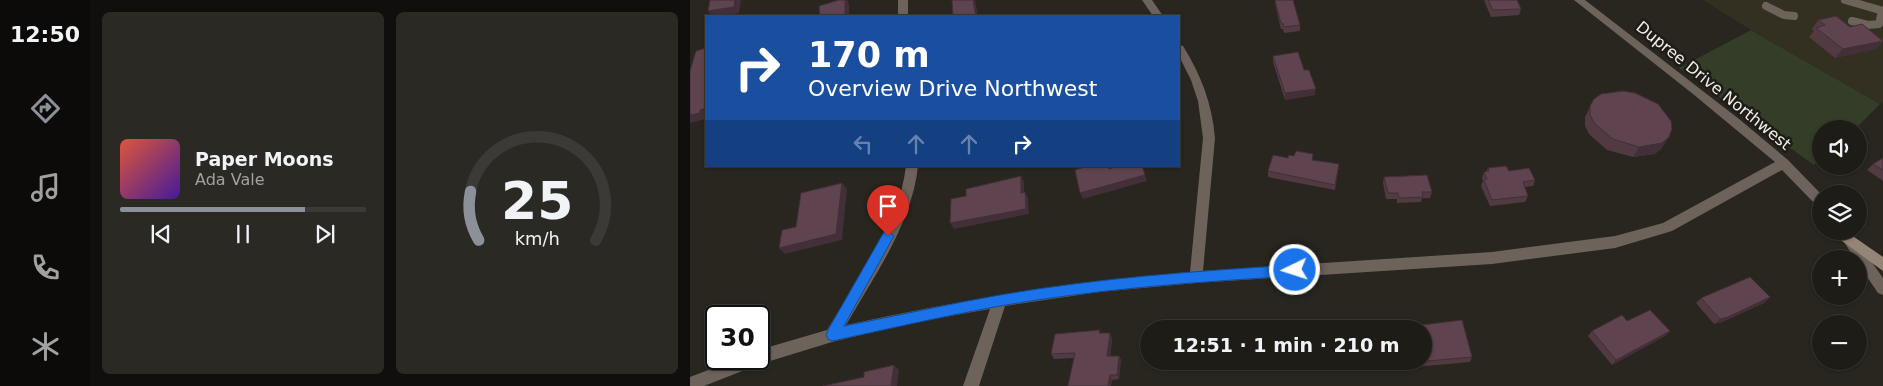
<!DOCTYPE html>
<meta charset="utf-8">
<style>
:root{--surface:#1e1c17;--page:#2b2924;--text:#f1f3f6;--muted:#a1a1a1;--line:#3c3a36;--accent:#8c9099}
body{margin:0;font-family:"DejaVu Sans",sans-serif;background:var(--page);color:var(--text);height:100vh;display:flex;flex-direction:column;font-size:19px;white-space:nowrap}
*{box-sizing:border-box;margin:0}
p{font-size:16px;color:var(--muted)}
.icon{flex:none;width:28px;height:28px;fill:none;stroke:currentColor;stroke-width:2;stroke-linecap:round;stroke-linejoin:round}
.map{position:relative;flex:1;overflow:hidden}
.side{display:flex;flex-direction:column;gap:12px;padding:12px;background:#100f0d;width:600px}
.side>*{flex:none}
.banner{position:absolute;left:15px;top:15px;width:475px;height:152px;border-radius:0px;box-shadow:0 1px 4px #0004,0 0 0 1px var(--line);background:#1a4fa0;color:#fff;overflow:hidden}
.buttons{position:absolute;left:1122px;top:120px;display:grid;gap:10px}
.buttons a{display:grid;place-items:center;width:55px;height:55px;border-radius:50%;background:var(--surface);box-shadow:0 1px 4px #0004,0 0 0 1px var(--line);font-size:25px}
.speed{position:absolute;left:15px;top:305px;display:flex;gap:10px;font-size:25px;font-weight:700;text-align:center}
.speed>*{display:grid;place-content:center;width:65px;height:65px;border-radius:50%;background:var(--surface);box-shadow:0 1px 4px #0004,0 0 0 1px var(--line);line-height:1}
.speed .limit{border:2px solid #111;border-radius:8px;background:#fff;color:#111}
.pin{position:absolute;display:grid;place-items:center;width:42px;height:42px;color:#fff;margin:-51px -21px;border-radius:50% 50% 50% 0;rotate:-45deg;box-shadow:0 0 5px #0007}
.pin .icon{rotate:45deg}
.me{position:absolute;width:55px;margin:-28px;rotate:266deg;stroke-linejoin:round;filter:drop-shadow(0 0 4px #0008)}
.turn{display:flex;align-items:center;gap:18px;height:105px;padding:0 20px;font-size:22px}
.turn .icon{width:65px;height:65px;stroke-width:2.5}
.turn b{display:block;font-size:35px;line-height:42px}
.lanes{display:flex;align-items:center;height:48px;padding:0 20px;background:#0003;justify-content:center;gap:25px;direction:ltr}
.lanes .off{opacity:.35}
.side .widget{flex:1;display:flex;flex-direction:column;justify-content:center;gap:8px;min-width:0;padding:0 18px;border-radius:8px;background:var(--page)}
.side .dial{align-items:center;gap:0}
.dial svg{height:130px;overflow:visible;fill:none;stroke:var(--line);stroke-width:7;stroke-linecap:round;text-anchor:middle}
.dial text{fill:var(--text);stroke:none}
.song{display:flex;align-items:center;gap:15px}
.cover{width:60px;height:60px;border-radius:8px;background:linear-gradient(135deg,hsl(10 70% 55%),hsl(260 70% 35%))}
.played{height:5px;border-radius:2px;background:linear-gradient(90deg,var(--accent) 75%,var(--line) 75%)}
.keys{display:flex;justify-content:space-around;direction:ltr}
.side .tiles{flex:1;display:grid;gap:12px;grid-template-columns:repeat(2,1fr)}
.trip{position:absolute;left:450px;top:320px;width:292px;height:50px;border-radius:25px;background:var(--surface);box-shadow:0 1px 4px #0004,0 0 0 1px var(--line);font-weight:700;line-height:50px;text-align:center}
main{display:flex;flex:1;min-height:0}
.tab-bar{display:flex;flex-direction:column;width:90px;justify-content:space-around;align-items:center;background:#0c0b09;color:var(--muted)}
.tab-bar .icon{width:35px;height:35px}
.tab-bar .active{color:var(--accent)}
.tab-bar b{font-size:22px;color:var(--text)}
.map>svg:first-child{display:block}
.built{fill:#332f21}
.green{fill:#333d28}
.lines{fill:none;stroke-linecap:round;stroke-linejoin:round}
.lane{stroke:#6d635a;stroke-width:8}
.street{fill:#6d635a;fill-rule:evenodd}
.secondary{fill:#958576;fill-rule:evenodd}
.wall{fill:#523a43}
.shaded-wall{fill:#422f37}
.building{fill:#5f434e;stroke:#422f37}
.route{fill:#1a73e8;stroke:#114b97}
.labels{text-anchor:middle;stroke-width:5;stroke-linejoin:round;paint-order:stroke}
.street-label{font-size:16px;fill:#f2f0eb;stroke:#1f1c15}
</style>
<main>
<nav class="tab-bar">
<b>12:50</b>
<svg class="icon active" aria-label="directions" viewBox="0 0 24 24"><path d="M12 3l9 9-9 9-9-9zM9 14v-3h6M13 9l2 2-2 2"/></svg>
<svg class="icon" aria-label="music" viewBox="0 0 24 24"><path d="M9 18V5l10-2v13"/><circle cx="6" cy="18" r="3"/><circle cx="16" cy="16" r="3"/></svg>
<svg class="icon" aria-label="phone" viewBox="0 0 24 24"><path d="M5 4h4l2 5-3 2q2 4 5 5l2-3 5 2v4C11 20 4 13 5 4z"/></svg>
<svg class="icon" aria-label="climate" viewBox="0 0 24 24"><path d="M12 3v18M4 7l16 10M4 17L20 7"/></svg>
</nav>
<section class="side">
<div class="tiles">
<div class="widget">
<div class="song"><i class="cover"></i><div><b>Paper Moons</b><p>Ada Vale</p></div></div>
<div class="played"></div>
<div class="keys"><svg class="icon" aria-label="previous" viewBox="0 0 24 24"><path d="M18 5L8 12l10 7zM5 5v14"/></svg><svg class="icon" aria-label="pause" viewBox="0 0 24 24"><path d="M8 5v14M16 5v14"/></svg><svg class="icon" aria-label="next" viewBox="0 0 24 24"><path d="M6 5l10 7-10 7zM19 5v14"/></svg></div>
</div>
<div class="widget dial"><svg viewBox="0 0 100 80">
<path d="M14 69A42 42 0 1 1 86 69"/>
<path d="M14 69A42 42 0 0 1 9 39" stroke="#8c9099"/>
<text x="50" y="56" font-size="32" font-weight="700">25</text>
<text x="50" y="72" font-size="11">km/h</text>
</svg></div>
</div>
</section>
<div class="map">
<svg width="1193" height="386" viewBox="0 0 1193 386">
<rect width="100%" height="100%" fill="#28261f"/>
<polygon class="built" points="1013,0 1193,0 1193,102 1190,104 1061,30"/>
<polygon class="green" points="1061,30 1190,104 1165,129 1131,129 1131,159 1124,165 989,68"/>
<g class="lines">
<g class="lane">
<polyline points="1155,0 1193,11"/>
<polyline points="1076,6 1094,15 1104,16"/>
<polyline points="1162,21 1178,25 1189,24 1192,11"/>
</g>
<g class="street">
<rect x="208" y="0" width="10" height="16"/>
<polygon points="452,0 462,0 473,16 463,16"/>
<path d="M884 0H895L1049 119 1098 160 1131 194V207L1127 206 1092 170 982 231 925 248 802 264 506 283 409 292 315 306 289 386H273L300 309 226 322 142 342 70 364 14 386H0V377L47 359H69V350L137 330C167 279 209 226 216 166H228C222 224 184 276 156 325 269 300 384 282 500 272L513 138 508 101 501 80 489 56V45L493 46C511 75 522 103 525 138L513 271 802 252 925 236 973 223 1085 162 1003 94Z"/>
<polygon points="1147,231 1160,231 1193,278 1193,295 1188,293 1169,265 1169,259 1165,259"/>
</g>
<polygon class="secondary" points="1157,232 1193,257 1193,271 1152,241 1150,237 1152,233"/>
</g>
<g class="wall">
<polygon points="585,0 603,0 610,25 610,31 594,33 593,29 591,29 585,4"/>
<polygon points="794,0 827,0 831,9 829,15 801,17"/>
<polygon points="1128,20 1160,27 1193,40 1193,41 1186,49 1145,58 1119,37 1124,31 1122,29"/>
<polygon points="583,56 614,70 625,95 595,100 583,62"/>
<polygon points="904,99 972,148 965,154 943,157 917,150 899,134 895,126 895,117"/>
<polygon points="598,158 623,160 649,164 645,190 578,177 578,171"/>
<polygon points="1193,158 1193,181 1177,170 1183,164"/>
<polygon points="798,168 819,171 845,180 843,186 835,187 838,196 835,202 800,206 791,186 793,181 792,178 794,172 796,172"/>
<polygon points="694,177 742,192 740,198 732,198 731,202 707,203 707,199 696,199 693,183"/>
<polygon points="1080,297 1074,303 1032,322 1024,324 1006,303 1011,298"/>
<polygon points="772,320 782,357 780,362 713,368 712,361 734,361 734,329 708,329 708,328"/>
<polygon points="937,321 980,331 975,336 922,365 898,336 902,331"/>
<polygon points="411,333 422,338 420,356 429,356 431,360 429,379 422,380 421,386 378,386 384,358 364,359 361,354"/>
</g>
<g class="shaded-wall">
<polygon points="45,0 51,0 49,13 30,16 22,16 18,11"/>
<polygon points="155,0 157,0 159,4 159,16 155,16"/>
<polygon points="283,0 285,0 288,16 286,16"/>
<polygon points="1193,41 1186,49 1145,58 1153,49"/>
<polygon points="626,89 625,95 595,100 595,93"/>
<polygon points="16,108 16,119 0,123 0,115 10,110"/>
<polygon points="979,137 972,148 965,154 943,157 949,147"/>
<polygon points="455,175 457,181 393,199 390,193"/>
<polygon points="331,176 334,182 334,199 331,193"/>
<polygon points="152,183 157,189 152,240 95,254 89,248"/>
<polygon points="335,192 338,198 339,214 264,229 260,223"/>
<polygon points="1080,297 1074,303 1032,322 1024,324 1030,319"/>
<polygon points="980,331 975,336 922,365 926,360"/>
<polygon points="420,333 422,338 420,361 417,356"/>
<polygon points="429,356 431,360 429,379 427,375"/>
<polygon points="204,365 209,370 207,386 201,386"/>
<polygon points="420,375 422,380 421,386 418,386"/>
</g>
<g class="building">
<polygon points="20,0 45,0 44,7 18,11"/>
<polygon points="149,0 155,0 155,16 130,16 129,6"/>
<polygon points="262,0 283,0 286,16 263,16"/>
<polygon points="585,0 603,0 610,25 594,27 593,23 591,23"/>
<polygon points="798,0 827,0 831,9 803,10"/>
<polygon points="1146,16 1160,27 1172,24 1193,41 1153,49 1126,28 1135,25 1128,20"/>
<polygon points="16,48 16,108 10,110 10,113 0,115 0,71 6,51"/>
<polygon points="608,52 614,70 619,70 626,89 595,93 583,56"/>
<polygon points="933,91 945,93 968,104 981,121 982,129 979,137 972,143 949,147 923,139 905,124 900,115 900,106 904,99 911,94"/>
<polygon points="606,151 623,154 622,160 649,164 645,185 578,171 583,155 598,158 599,155 604,156"/>
<polygon points="1193,158 1193,170 1183,164"/>
<polygon points="398,166 419,166 419,169 428,166 452,166 455,175 390,193 385,170"/>
<polygon points="816,166 819,171 839,168 845,180 833,182 838,196 802,200 794,180 797,179 794,172 799,171 798,168"/>
<polygon points="737,175 742,192 732,192 733,197 709,198 708,193 698,193 694,177"/>
<polygon points="331,176 331,193 335,192 336,209 260,223 261,199 276,196 276,189"/>
<polygon points="152,183 146,234 89,248 92,230 106,227 111,193"/>
<polygon points="1060,277 1080,297 1038,317 1030,319 1011,298"/>
<polygon points="960,310 980,331 926,360 902,331 932,315 937,321"/>
<polygon points="772,320 782,357 715,363 715,361 734,361 734,329 708,329 708,328"/>
<polygon points="410,330 409,333 420,333 417,356 429,356 427,375 420,375 418,386 378,386 385,353 361,354 365,334"/>
<polygon points="204,365 201,386 133,386 174,377 174,372"/>
</g>
<path class="route" d="M198 231 204 236 154 326C206 316 258 304 310 295 408 278 506 271 605 265L611 270 605 276C506 282 407 289 310 306 254 316 198 329 142 341L138 339 136 335 138 330 194 232Z"/>
<g class="labels">
<g class="street-label">
<text transform="translate(1024 85) rotate(39)" y="6">Dupree Drive Northwest</text>
</g>
</g>
</svg>
<div class="buttons">
<a><svg class="icon" aria-label="sound" viewBox="0 0 24 24"><path d="M4 9h4l5-4v14l-5-4H4zM17 9q2 3 0 6"/></svg></a>
<a><svg class="icon" aria-label="layers" viewBox="0 0 24 24"><path d="M12 4l9 5-9 5-9-5zM3 14l9 5 9-5"/></svg></a>
<a>+</a>
<a>−</a>
</div>
<div class="speed"><div class="limit">30</div></div>
<div class="pin" style="left:198px;top:236px;background:#d93025"><svg class="icon" aria-label="arrive" viewBox="0 0 24 24"><path d="M6 21V4h12l-3 4 3 4H6"/></svg></div>
<svg class="me" style="left:605px;top:270px" viewBox="-20 -20 40 40"><circle r="17" fill="#1a73e8" stroke="#fff" stroke-width="3"/><path d="M0-11L8 9 0 5-8 9z" fill="#fff"/></svg>
<div class="trip">12:51 · 1 min · 210 m</div>
<div class="banner">
<div class="turn"><svg class="icon" aria-label="right" viewBox="0 0 24 24"><path d="M7 20v-9h11M14 6l5 5-5 5"/></svg><div><b>170 m</b>Overview Drive Northwest</div></div>
<div class="lanes"><svg class="icon off" aria-label="left" viewBox="0 0 24 24"><path d="M17 20v-9H6M10 6l-5 5 5 5"/></svg><svg class="icon off" aria-label="ahead" viewBox="0 0 24 24"><path d="M12 20V5M6 11l6-6 6 6"/></svg><svg class="icon off" aria-label="ahead" viewBox="0 0 24 24"><path d="M12 20V5M6 11l6-6 6 6"/></svg><svg class="icon" aria-label="right" viewBox="0 0 24 24"><path d="M7 20v-9h11M14 6l5 5-5 5"/></svg></div>
</div>
</div>
</main>
